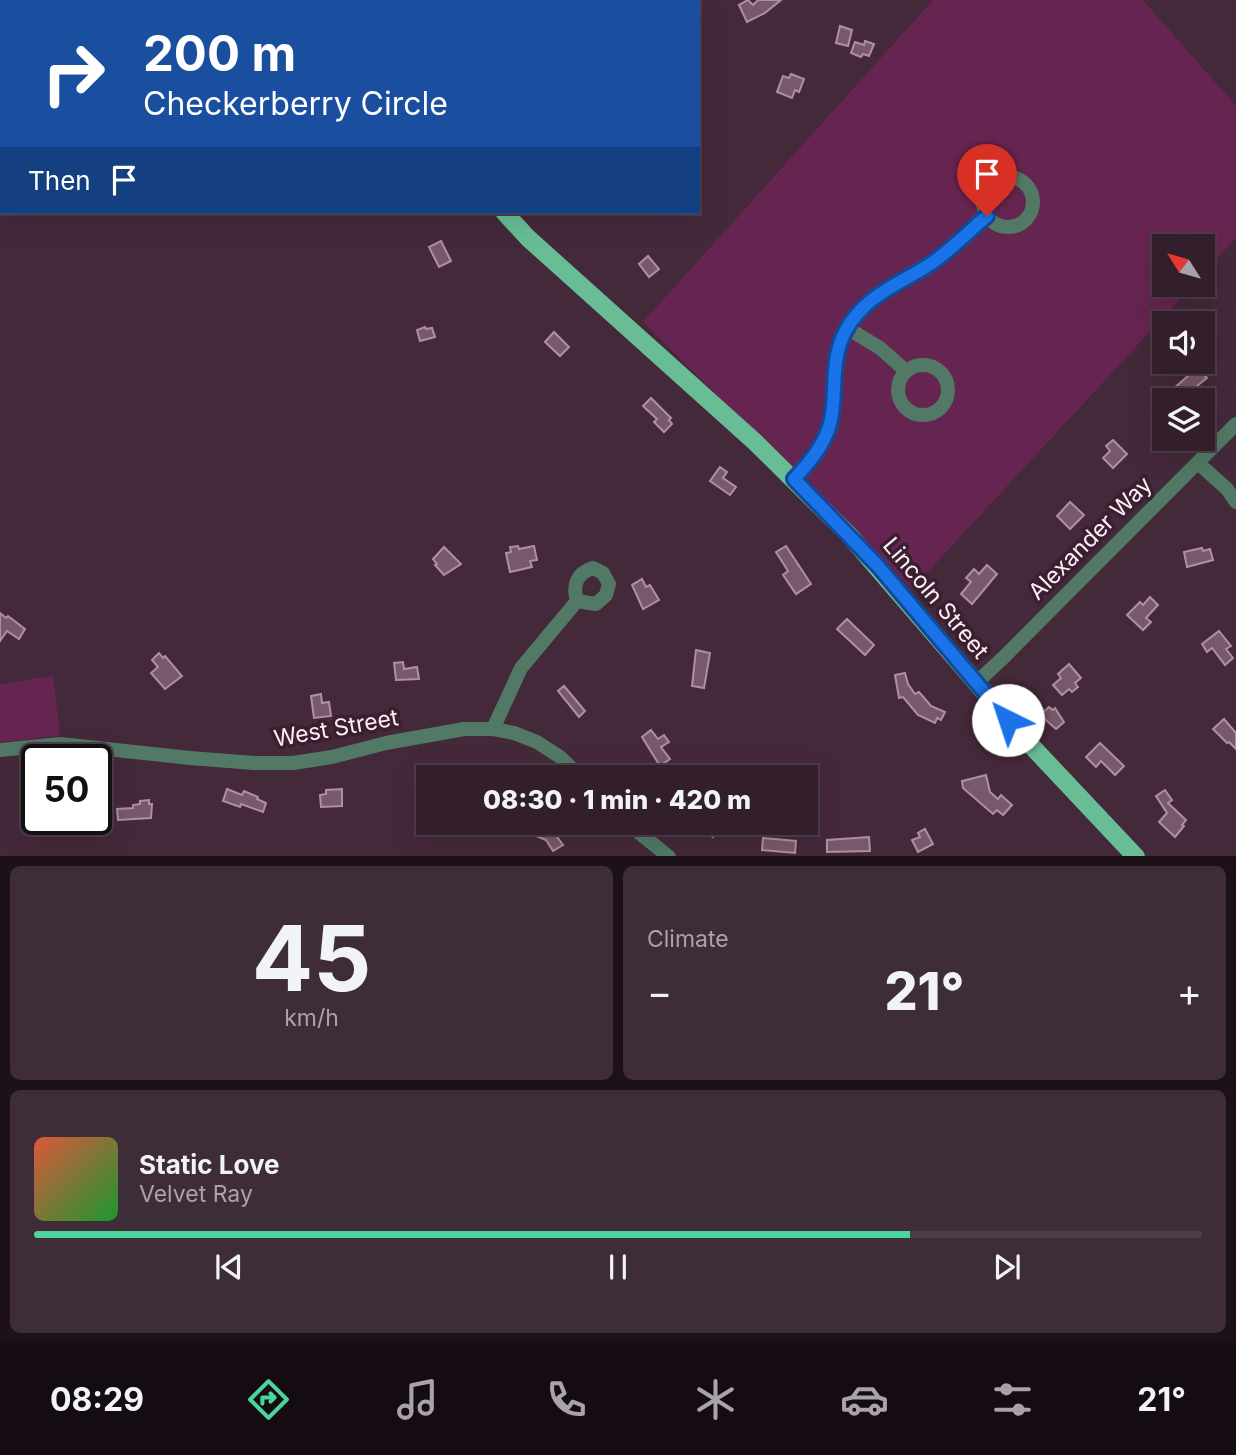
<!DOCTYPE html>
<meta charset="utf-8">
<style>
:root{--surface:#331f2c;--page:#3e2c38;--text:#f1f3f6;--muted:#a9a2a9;--line:#4e3d48;--accent:#4bd49b}
body{margin:0;font-family:Inter,sans-serif;background:var(--page);color:var(--text);height:100vh;display:flex;flex-direction:column;font-size:26px;white-space:nowrap}
*{box-sizing:border-box;margin:0}
p{font-size:23px;color:var(--muted)}
.icon{flex:none;width:38px;height:38px;fill:none;stroke:currentColor;stroke-width:2;stroke-linecap:round;stroke-linejoin:round}
.map{position:relative;height:856px;overflow:hidden}
.panel{display:flex;flex-direction:column;gap:10px;padding:10px;background:#1c1118;flex:1}
.panel>*{flex:none}
.banner{position:absolute;left:0px;top:0px;width:700px;height:214px;box-shadow:0 7px 28px #0002,0 0 0 2px var(--line);background:#1a4fa0;color:#fff;overflow:hidden}
.needle{width:46px;rotate:307deg}
.tools{position:absolute;left:1152px;top:234px;display:grid;gap:14px}
.tools a{display:grid;place-items:center;width:63px;height:63px;border-radius:0px;background:var(--surface);box-shadow:0 7px 28px #0002,0 0 0 2px var(--line);font-size:35px}
.speed{position:absolute;left:21px;top:744px;display:flex;gap:14px;font-size:35px;font-weight:700;text-align:center}
.speed>*{display:grid;place-content:center;width:91px;height:91px;border-radius:50%;background:var(--surface);box-shadow:0 7px 28px #0002,0 0 0 2px var(--line);line-height:1}
.speed .limit{border:4px solid #111;border-radius:10px;background:#fff;color:#111}
.pin{position:absolute;display:grid;place-items:center;width:60px;height:60px;color:#fff;margin:-72px -30px;border-radius:50% 50% 50% 0;rotate:-45deg;box-shadow:0 0 7px #0007}
.pin .icon{rotate:45deg}
.me{position:absolute;width:77px;margin:-38px;rotate:319deg;stroke-linejoin:round;filter:drop-shadow(0 0 5px #0008)}
.turn{display:flex;align-items:center;gap:24px;height:147px;padding:0 28px;font-size:32px}
.turn .icon{width:91px;height:91px;stroke-width:2.5}
.turn b{display:block;font-size:49px;line-height:60px}
.then{display:flex;align-items:center;height:66px;padding:0 28px;background:#0003;gap:14px;font-size:26px}
.big{font-size:52px;font-weight:800;line-height:1.1}
.panel .widget{flex:1;display:flex;flex-direction:column;justify-content:center;gap:10px;min-width:0;padding:0 24px;border-radius:10px;background:var(--page)}
.panel .dial{align-items:center;gap:0}
.dial b{font-size:91px;line-height:1}
.song{display:flex;align-items:center;gap:21px}
.cover{width:84px;height:84px;border-radius:10px;background:linear-gradient(135deg,hsl(10 70% 55%),hsl(130 70% 35%))}
.played{height:7px;border-radius:4px;background:linear-gradient(90deg,var(--accent) 75%,var(--line) 75%)}
.keys{display:flex;justify-content:space-around;direction:ltr}
.heat{display:flex;justify-content:space-between;align-items:center;font-size:38px;direction:ltr}
.panel .tiles{flex:1;display:grid;gap:10px;grid-template-columns:1fr 1fr}
.widget:last-child{grid-column:span 2}
.trip{position:absolute;left:416px;top:765px;width:402px;height:70px;border-radius:0px;background:var(--surface);box-shadow:0 7px 28px #0002,0 0 0 2px var(--line);font-weight:800;line-height:70px;text-align:center}
.tab-bar{display:flex;height:112px;justify-content:space-around;align-items:center;background:#140c12;color:var(--muted)}
.tab-bar .icon{width:49px;height:49px}
.tab-bar .active{color:var(--accent)}
.tab-bar b{font-size:32px;color:var(--text)}
.map>svg:first-child{display:block}
.green{fill:#662550}
.building{fill:#78596b;stroke:#b18fa3;stroke-width:2}
.lines{fill:none;stroke-linecap:round;stroke-linejoin:round}
.minor{stroke:#517965;stroke-width:14}
.major{stroke:#68bd96;stroke-width:18}
.route-casing{stroke:#114b97;stroke-width:18}
.route{stroke:#1a73e8;stroke-width:12}
.labels{text-anchor:middle;stroke-width:7;stroke-linejoin:round;paint-order:stroke}
.street-label{font-size:23px;fill:#fdeef6;stroke:#391f2f}
</style>
<div class="map">
<svg width="1236" height="857" viewBox="0 0 1236 857">
<rect width="100%" height="100%" fill="#44293a"/>
<g class="green">
<polygon points="0,0 322,0 324,2 2,2 3,212 0,212"/>
<polygon points="933,0 1143,0 1236,106 1236,238 1202,275 1202,247 1164,247 1164,285 1193,285 912,589 643,322"/>
<polygon points="53,675 60,736 0,742 0,685"/>
</g>
<g class="building">
<polygon points="748,0 753,5 758,0 781,0 765,13 747,22 739,5"/>
<polygon points="840,26 852,30 848,46 836,43"/>
<polygon points="865,41 874,44 869,56 863,54 861,57 851,53 855,42 864,45"/>
<polygon points="791,74 804,79 799,92 795,90 792,98 777,92 783,76 789,78"/>
<polygon points="441,241 451,261 439,267 429,247"/>
<polygon points="648,256 659,269 649,277 639,264"/>
<polygon points="425,327 426,329 432,328 435,337 420,341 417,330"/>
<polygon points="554,332 569,347 560,356 545,342"/>
<polygon points="1203,363 1209,370 1204,375 1207,378 1182,398 1173,389"/>
<polygon points="651,398 671,418 669,420 672,424 664,432 654,422 657,419 643,406"/>
<polygon points="1113,440 1127,454 1113,468 1103,458 1110,451 1106,446"/>
<polygon points="720,467 727,472 723,478 736,487 730,495 710,481"/>
<polygon points="1070,502 1084,515 1070,529 1057,516"/>
<polygon points="518,546 519,549 534,546 537,560 530,561 532,567 510,572 506,553 511,552 510,547"/>
<polygon points="786,546 811,584 796,594 783,575 788,571 776,552"/>
<polygon points="444,547 461,564 444,575 435,565 437,564 433,559"/>
<polygon points="1202,548 1203,551 1210,549 1213,560 1187,567 1184,552"/>
<polygon points="987,565 997,574 972,604 961,594 971,582 966,578 974,569 979,574"/>
<polygon points="642,579 646,587 650,585 659,600 643,609 632,585"/>
<polygon points="1150,597 1158,605 1146,618 1151,622 1143,630 1127,615 1140,602 1143,605"/>
<polygon points="0,613 6,618 8,616 25,629 19,639 7,631 0,641"/>
<polygon points="847,619 874,645 865,655 837,629"/>
<polygon points="1219,631 1231,646 1226,649 1233,658 1225,665 1212,648 1207,652 1202,644"/>
<polygon points="696,650 710,653 704,688 692,686"/>
<polygon points="159,653 163,658 165,656 182,676 165,689 151,673 158,667 152,660"/>
<polygon points="403,662 404,669 417,667 419,679 396,680 394,663"/>
<polygon points="1069,664 1081,678 1075,683 1078,687 1072,692 1069,689 1062,695 1053,685 1061,678 1058,674"/>
<polygon points="905,673 908,684 915,694 919,692 931,706 945,712 941,720 937,718 935,723 918,715 903,697 899,698 895,675"/>
<polygon points="564,686 585,711 579,717 558,691"/>
<polygon points="321,694 322,703 329,702 331,716 314,718 311,696"/>
<polygon points="1049,707 1053,710 1055,708 1064,722 1056,729 1040,715"/>
<polygon points="1224,719 1236,733 1236,749 1229,742 1227,743 1213,729"/>
<polygon points="651,730 658,739 664,735 669,742 661,747 670,759 660,766 642,737"/>
<polygon points="1100,743 1124,766 1115,775 1101,761 1096,767 1086,757"/>
<polygon points="986,775 990,792 998,799 1001,795 1012,805 1003,815 997,810 993,814 963,788 962,781"/>
<polygon points="227,789 242,795 244,791 258,797 257,799 266,803 263,812 241,804 240,807 223,801"/>
<polygon points="342,789 342,806 321,807 320,795 326,794 326,790"/>
<polygon points="1165,790 1172,800 1168,803 1186,820 1182,825 1184,826 1175,837 1159,822 1167,813 1156,796"/>
<polygon points="149,800 149,804 152,804 151,818 118,820 117,809 133,808 133,805 140,804 140,801"/>
<polygon points="687,822 720,822 713,837"/>
<polygon points="541,825 552,830 563,845 553,851 546,840 536,836"/>
<polygon points="925,829 933,844 918,852 912,840 920,837 918,833"/>
<polygon points="869,837 870,851 827,852 827,840"/>
<polygon points="763,838 796,841 795,853 762,850"/>
</g>
<g class="lines">
<g class="minor">
<circle cx="1008" cy="202" r="25"/>
<polyline points="847,328 880,348 906,371"/>
<circle cx="923" cy="390" r="25"/>
<polyline points="1198,463 1227,489 1236,502"/>
<path d="M794 479C810 462 826 443 831 420 838 386 829 358 849 326 868 294 899 284 929 265 950 251 968 232 987 216"/>
<polyline points="976,683 1004,657 1236,424"/>
<path d="M493 729 521 668 577 601 596 604 606 595 609 584 603 573 593 568C577 573 572 585 577 601"/>
<polyline points="0,750 60,744 190,758 254,763 293,763 332,757 386,743 464,729 493,729 514,733 537,742 560,757 581,777"/>
<polyline points="626,822 669,857"/>
</g>
<g class="major">
<polyline points="295,0 296,2"/>
<polyline points="504,212 528,238 755,442 849,535 1024,738 1136,857"/>
</g>
</g>
<g class="lines">
<g class="route-casing">
<path id="route" d="M987 216C968 232 950 251 929 265 897 285 865 296 846 330 830 359 837 389 831 420 826 443 810 462 794 479L878 566 1008 720"/>
</g>
<use href="#route" class="route"/>
</g>
<g class="labels">
<g class="street-label">
<text transform="translate(1090 538) rotate(-45)" y="8">Alexander Way</text>
<text transform="translate(936 598) rotate(50)" y="8">Lincoln Street</text>
<text transform="translate(336 728) rotate(-10)" y="8">West Street</text>
</g>
</g>
</svg>
<div class="tools">
<a><svg class="needle" viewBox="-14 -14 28 28"><path d="M0-13l5 13h-10z" fill="#e53935"/><path d="M0 13l5-13h-10z" fill="#a9a2a9"/></svg></a>
<a><svg class="icon" aria-label="sound" viewBox="0 0 24 24"><path d="M4 9h4l5-4v14l-5-4H4zM17 9q2 3 0 6"/></svg></a>
<a><svg class="icon" aria-label="layers" viewBox="0 0 24 24"><path d="M12 4l9 5-9 5-9-5zM3 14l9 5 9-5"/></svg></a>
</div>
<div class="speed"><div class="limit">50</div></div>
<div class="pin" style="left:987px;top:216px;background:#d93025"><svg class="icon" aria-label="arrive" viewBox="0 0 24 24"><path d="M6 21V4h12l-3 4 3 4H6"/></svg></div>
<svg class="me" style="left:1008px;top:720px" viewBox="-20 -20 40 40"><circle r="19" fill="#fff"/><path d="M0-13L10 11 0 6-10 11z" fill="#1a73e8"/></svg>
<div class="trip">08:30 · 1 min · 420 m</div>
<div class="banner">
<div class="turn"><svg class="icon" aria-label="right" viewBox="0 0 24 24"><path d="M7 20v-9h11M14 6l5 5-5 5"/></svg><div><b>200 m</b>Checkerberry Circle</div></div>
<div class="then">Then<svg class="icon" aria-label="arrive" viewBox="0 0 24 24"><path d="M6 21V4h12l-3 4 3 4H6"/></svg></div>
</div>
</div>
<section class="panel">
<div class="tiles">
<div class="widget dial"><b>45</b><p>km/h</p></div>
<div class="widget"><p>Climate</p>
<div class="heat"><a>−</a><b class="big">21°</b><a>+</a></div>
</div>
<div class="widget">
<div class="song"><i class="cover"></i><div><b>Static Love</b><p>Velvet Ray</p></div></div>
<div class="played"></div>
<div class="keys"><svg class="icon" aria-label="previous" viewBox="0 0 24 24"><path d="M18 5L8 12l10 7zM5 5v14"/></svg><svg class="icon" aria-label="pause" viewBox="0 0 24 24"><path d="M8 5v14M16 5v14"/></svg><svg class="icon" aria-label="next" viewBox="0 0 24 24"><path d="M6 5l10 7-10 7zM19 5v14"/></svg></div>
</div>
</div>
</section>
<nav class="tab-bar">
<b>08:29</b>
<svg class="icon active" aria-label="directions" viewBox="0 0 24 24"><path d="M12 3l9 9-9 9-9-9zM9 14v-3h6M13 9l2 2-2 2"/></svg>
<svg class="icon" aria-label="music" viewBox="0 0 24 24"><path d="M9 18V5l10-2v13"/><circle cx="6" cy="18" r="3"/><circle cx="16" cy="16" r="3"/></svg>
<svg class="icon" aria-label="phone" viewBox="0 0 24 24"><path d="M5 4h4l2 5-3 2q2 4 5 5l2-3 5 2v4C11 20 4 13 5 4z"/></svg>
<svg class="icon" aria-label="climate" viewBox="0 0 24 24"><path d="M12 3v18M4 7l16 10M4 17L20 7"/></svg>
<svg class="icon" aria-label="car" viewBox="0 0 24 24"><path d="M5 17H2v-5l4-1 3-4h7l3 4 3 1v5h-3M9 17h6M6 11h13"/><circle cx="7" cy="17" r="2"/><circle cx="17" cy="17" r="2"/></svg>
<svg class="icon" aria-label="filters" viewBox="0 0 24 24"><path d="M4 7h16M4 17h16"/><circle cx="9" cy="7" r="2"/><circle cx="15" cy="17" r="2"/></svg>
<b>21°</b>
</nav>
